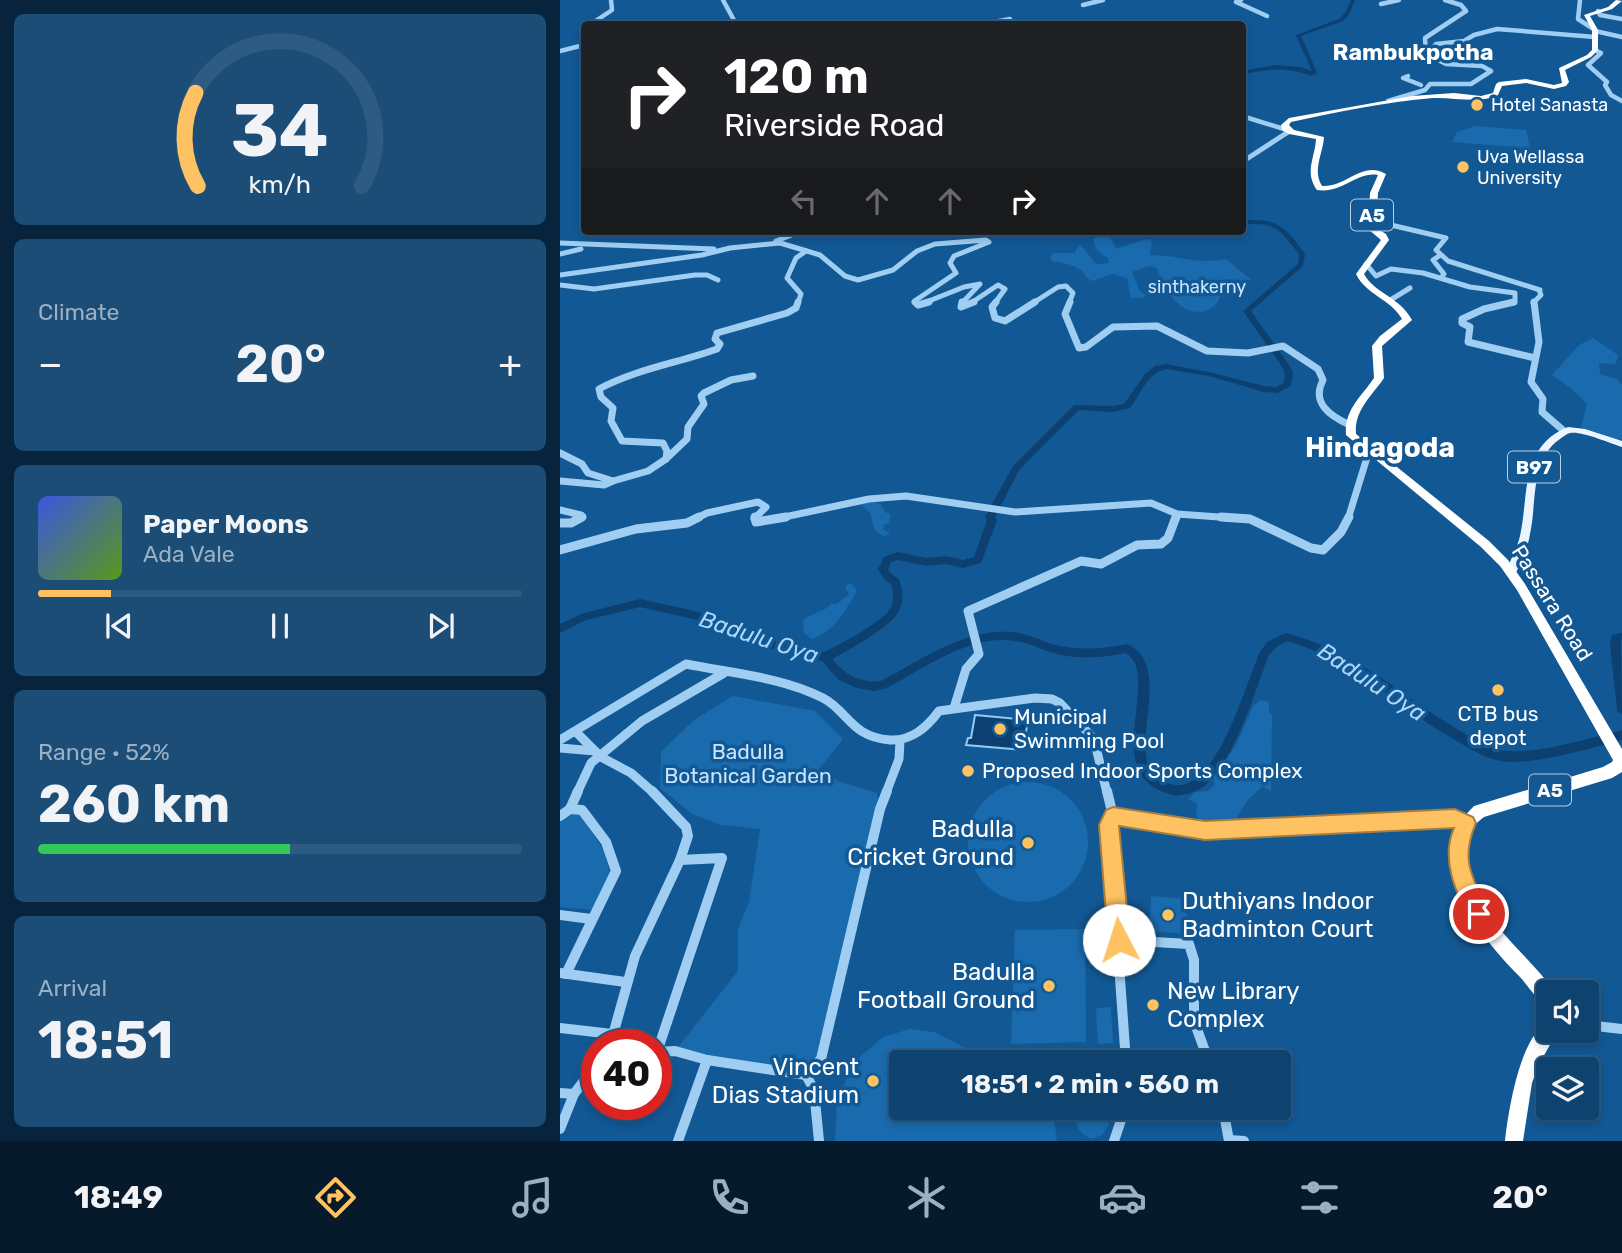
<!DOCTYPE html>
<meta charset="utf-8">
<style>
:root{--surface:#0e426f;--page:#1c4d77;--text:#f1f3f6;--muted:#9bb0c3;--line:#2e5b82;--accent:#ffc262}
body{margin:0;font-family:Rubik,sans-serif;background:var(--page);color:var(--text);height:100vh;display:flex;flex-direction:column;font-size:26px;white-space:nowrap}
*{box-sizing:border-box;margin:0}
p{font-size:23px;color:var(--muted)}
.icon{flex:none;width:38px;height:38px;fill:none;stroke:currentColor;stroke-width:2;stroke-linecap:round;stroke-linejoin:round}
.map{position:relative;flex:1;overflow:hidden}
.panel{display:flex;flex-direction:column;gap:14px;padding:14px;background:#08243d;width:560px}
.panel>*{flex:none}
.hud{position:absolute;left:21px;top:21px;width:665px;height:214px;border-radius:7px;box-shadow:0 4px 10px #0003,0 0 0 2px var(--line);background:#202124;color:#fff;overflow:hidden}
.tools{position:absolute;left:976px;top:980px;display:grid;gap:14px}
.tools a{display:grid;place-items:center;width:63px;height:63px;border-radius:7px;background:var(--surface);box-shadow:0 4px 10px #0003,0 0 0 2px var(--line);font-size:35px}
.speed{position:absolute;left:21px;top:1029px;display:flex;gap:14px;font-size:35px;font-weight:700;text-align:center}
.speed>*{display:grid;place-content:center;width:91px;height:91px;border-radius:50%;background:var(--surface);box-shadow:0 4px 10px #0003,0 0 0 2px var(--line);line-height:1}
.speed .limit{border:10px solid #d22;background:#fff;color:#111}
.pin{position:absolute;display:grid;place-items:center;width:60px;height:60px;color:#fff;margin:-30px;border:4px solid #fff;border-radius:50%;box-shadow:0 2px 7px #0007}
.me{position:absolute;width:77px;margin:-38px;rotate:355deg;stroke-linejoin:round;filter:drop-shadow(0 0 5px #0008)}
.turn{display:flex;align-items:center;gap:24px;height:147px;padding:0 28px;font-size:32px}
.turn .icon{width:91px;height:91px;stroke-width:2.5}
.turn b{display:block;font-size:49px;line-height:60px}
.lanes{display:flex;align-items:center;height:66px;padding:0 28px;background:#0003;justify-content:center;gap:35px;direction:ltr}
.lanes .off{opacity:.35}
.big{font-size:52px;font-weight:700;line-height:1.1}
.panel .tile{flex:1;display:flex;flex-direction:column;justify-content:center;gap:10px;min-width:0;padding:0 24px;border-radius:10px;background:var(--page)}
.panel .dial{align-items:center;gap:0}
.dial svg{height:182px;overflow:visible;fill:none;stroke:var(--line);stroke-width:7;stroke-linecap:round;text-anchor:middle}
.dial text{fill:var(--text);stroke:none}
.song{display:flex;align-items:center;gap:21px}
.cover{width:84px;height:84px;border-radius:10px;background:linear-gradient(135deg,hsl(230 70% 55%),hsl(90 70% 35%))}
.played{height:7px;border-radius:4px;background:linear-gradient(90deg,var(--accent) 15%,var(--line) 15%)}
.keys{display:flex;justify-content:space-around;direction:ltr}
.heat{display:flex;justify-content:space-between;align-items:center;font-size:38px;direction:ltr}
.charge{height:10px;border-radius:5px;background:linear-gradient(90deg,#34c759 52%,var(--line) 0)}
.trip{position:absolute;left:329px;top:1050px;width:402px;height:70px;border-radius:7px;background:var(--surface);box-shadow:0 4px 10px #0003,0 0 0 2px var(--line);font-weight:700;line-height:70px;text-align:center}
.menu{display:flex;height:112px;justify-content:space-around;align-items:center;background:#061a2c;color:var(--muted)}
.menu .icon{width:49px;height:49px}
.menu .active{color:var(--accent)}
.menu b{font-size:32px;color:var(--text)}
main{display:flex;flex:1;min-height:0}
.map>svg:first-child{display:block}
.green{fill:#196bae}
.water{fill:#0b4070;stroke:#92caf6;stroke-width:2}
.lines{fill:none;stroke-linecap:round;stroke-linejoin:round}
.river{fill:#0b4070;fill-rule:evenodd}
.minor-far4{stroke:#a0cef3;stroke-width:4.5}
.minor-far3{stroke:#a0cef3;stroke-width:5}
.minor-far2{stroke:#a0cef3;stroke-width:7}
.minor-far1{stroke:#a0cef3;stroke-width:9}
.minor{stroke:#a0cef3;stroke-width:10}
.major{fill:#ecf5ff;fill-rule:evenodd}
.highway{fill:#fff;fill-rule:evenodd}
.route{fill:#ffc262;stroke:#a67e40;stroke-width:2}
.poi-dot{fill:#ffc262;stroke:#125894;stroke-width:2.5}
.labels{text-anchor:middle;stroke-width:7;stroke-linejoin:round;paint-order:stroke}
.far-poi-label{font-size:18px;fill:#fff;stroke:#125894;text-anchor:start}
.far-park-label{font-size:18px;fill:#c7e5fd;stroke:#125894}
.shield{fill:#125894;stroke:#b8cddf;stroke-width:2}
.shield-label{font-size:19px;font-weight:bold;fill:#fff}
.street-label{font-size:21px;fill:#fff;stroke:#125894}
.poi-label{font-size:21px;fill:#fff;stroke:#125894;text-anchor:start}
.park-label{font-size:21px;fill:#c7e5fd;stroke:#125894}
.far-district-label{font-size:23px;font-weight:bold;fill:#fff;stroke:#125894}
.water-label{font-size:23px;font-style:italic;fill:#acd7fa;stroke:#125894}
.near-poi-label{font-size:24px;fill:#fff;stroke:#125894;text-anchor:end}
.district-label{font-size:28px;font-weight:bold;fill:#fff;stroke:#125894}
</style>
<main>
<section class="panel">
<div class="tile dial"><svg viewBox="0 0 100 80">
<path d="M14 69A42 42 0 1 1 86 69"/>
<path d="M14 69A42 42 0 0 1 13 28" stroke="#ffc262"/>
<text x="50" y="56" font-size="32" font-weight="700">34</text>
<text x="50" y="72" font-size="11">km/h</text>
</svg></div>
<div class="tile"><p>Climate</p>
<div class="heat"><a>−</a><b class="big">20°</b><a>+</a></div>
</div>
<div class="tile">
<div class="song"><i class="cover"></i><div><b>Paper Moons</b><p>Ada Vale</p></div></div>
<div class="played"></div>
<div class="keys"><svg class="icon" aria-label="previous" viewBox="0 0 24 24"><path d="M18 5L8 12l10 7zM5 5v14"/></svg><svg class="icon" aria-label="pause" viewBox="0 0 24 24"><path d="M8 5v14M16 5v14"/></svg><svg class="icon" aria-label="next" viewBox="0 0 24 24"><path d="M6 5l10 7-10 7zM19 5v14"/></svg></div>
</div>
<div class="tile"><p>Range · 52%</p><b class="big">260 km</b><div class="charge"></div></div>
<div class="tile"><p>Arrival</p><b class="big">18:51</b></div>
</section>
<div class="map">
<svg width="1062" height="1141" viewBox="0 0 1062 1141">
<rect width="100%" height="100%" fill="#125894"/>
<g class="green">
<polygon points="916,126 966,130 970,148 892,142 897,132"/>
<path d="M539 236H550L556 249 586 239 592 241 590 255C618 255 637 265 666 259L691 280 661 287C663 309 638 319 621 306 608 296 602 283 597 268L589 266 572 272 580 291 586 295 582 298H571L567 278 552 274 533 281C524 278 526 273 519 269 511 264 502 262 493 262L490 256 495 253H515L518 246 521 245 536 264 549 263 548 258C539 253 535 249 533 239Z"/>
<polygon points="1033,338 1058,355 1056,364 1039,363 1040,374 1057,379 1062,385 1062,439 1054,441 1021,427 1027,404 1013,390 992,375 1019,345"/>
<polygon points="313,502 321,504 325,512 330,514 329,523 324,525 323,529 330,533 325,537 315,531 310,513 300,504"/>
<path d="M291 583 297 591C286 610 274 632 252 639L244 633 243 621C252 612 263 613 271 604H277L289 594 285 586Z"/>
<polygon points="173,696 255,711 283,739 259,769 278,781 317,793 320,809 261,1059 246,1075 115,1051 178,971 178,929 189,902 200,829 161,825 132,814 100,788 101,752 134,720"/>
<polygon points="701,700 709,702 709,713 712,715 711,792 703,786 687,801 675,821 643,826 636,816 637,804 628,799 635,792 648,791 654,786 654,769 660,769 676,745 694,705"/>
<circle cx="468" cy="842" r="60"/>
<polygon points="11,812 20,814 44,851 50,873 32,910 0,907 0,820"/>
<polygon points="591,896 627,899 626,934 589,931"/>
<polygon points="525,929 526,1042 451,1044 455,930"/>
<polygon points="551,1007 553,1043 538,1044 536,1008"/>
<polygon points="350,1029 374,1032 433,1062 341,1062 341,1108 489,1108 494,1119 497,1141 275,1141 277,1100 295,1061 323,1037"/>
<polygon points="557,1052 557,1062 501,1062 501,1054"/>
<path d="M517 1108H547L549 1125 542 1135 531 1139C517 1132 513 1123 517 1108Z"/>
</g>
<polygon class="water" points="415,715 468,720 463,750 406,745 408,738 411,738"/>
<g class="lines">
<g class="river">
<path d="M791 0H795L789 14 783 21 741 36 757 73 751 76C726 66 708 70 682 74V71L715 65 740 67 752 71 736 35 779 19 785 13Z"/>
<path d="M695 220C722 220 730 234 745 254L743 266 691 311 729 365 733 373 731 386 717 393 704 392 649 376 606 369C587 373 581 394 570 408L553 412 519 410 459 470 435 517 437 520 421 563 403 568 386 564 366 566 338 560 331 562 328 569 331 574 339 579C343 590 344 601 339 611 331 627 289 650 272 659 285 675 300 683 321 681 361 660 404 629 451 632 466 633 479 640 492 644 517 651 542 649 567 644 618 667 561 758 600 779 603 781 611 785 615 785 658 790 686 682 700 652L707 642 726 633C763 643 795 660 827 682 853 700 879 719 907 735 917 741 929 748 941 750 973 756 1030 738 1062 730V740C1030 748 973 766 941 761 924 758 907 747 892 738 835 706 793 660 727 641L715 648 708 657C695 691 671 775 636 791 632 793 626 794 621 795 613 797 608 793 601 791 558 773 579 720 578 685 578 677 578 667 573 660 571 657 568 655 565 653 541 658 515 660 491 652 479 649 468 642 455 641 409 634 365 668 327 688L314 691 297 688 279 680 262 661 197 645 137 620 80 607 26 620 0 633V624L24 613 80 599 139 612 199 637 264 652C279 645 325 621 331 607 334 600 333 591 331 584L325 580 318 569 324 557 338 552 366 558 386 556 403 560 414 557 427 520 425 517 453 466 514 405 553 406 564 404 585 374 595 366 606 364 649 372 704 386 716 387 724 383 725 373 721 365 683 311 738 264 739 254C719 230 717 221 682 225V221Z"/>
<polygon points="1062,633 1061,644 1062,714 1058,712 1057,709 1050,644 1052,635"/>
</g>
<g class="minor-far4">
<polyline points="163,0 176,24"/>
<polyline points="681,0 676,2 707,16"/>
<polyline points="1020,0 1018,19 1035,30"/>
<polyline points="821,4 839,0"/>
<polyline points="523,5 543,0"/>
<polyline points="1038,11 1040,15 1062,19"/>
<polyline points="35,24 34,22 52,10 51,0"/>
<polyline points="423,24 450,19"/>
<polyline points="1035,31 1062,37"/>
<polyline points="1035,50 1041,53 1028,65 1047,82 1045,85 1051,95 1062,101"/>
<polyline points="0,51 24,45"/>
<polyline points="866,54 876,44 904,41 914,35 937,29 1035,37"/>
<polyline points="848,76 843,78 861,85"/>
<polyline points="828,101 865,90 870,84 911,84 931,71 922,66 886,64 866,54 865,38 906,11 901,5 885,0"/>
<polyline points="682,116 727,130"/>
<polyline points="725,134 730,131"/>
</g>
<g class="minor-far3">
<polyline points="682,162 728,132"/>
<polyline points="813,208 820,210 820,214 831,225 886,238 876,250 888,261 980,290"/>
<polyline points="216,241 242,231"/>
<polyline points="0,243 154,249"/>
<polyline points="0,254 21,249"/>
<polyline points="879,256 873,260 884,274 881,278"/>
<polyline points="806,264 816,276 831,269 863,273 910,287 955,293 955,301 951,303"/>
<polyline points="0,275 142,255 170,248 220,243 260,255 285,276 298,280 333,270 357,251 375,244 426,240 429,242 394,256 390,263 396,273 356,300 355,303"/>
<polyline points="0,285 34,289 135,275 147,275 158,280"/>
<polyline points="832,299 850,288"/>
<polyline points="238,303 241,294 227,278 236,258 246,251"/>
<polyline points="364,303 404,287 420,284 402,303"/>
<polyline points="411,303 438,285 445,289 435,303"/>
<polyline points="473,303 498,287 506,286 513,293 509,303"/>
<polyline points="973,303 981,295 979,290"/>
</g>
<g class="minor-far2">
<polyline points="355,302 358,305 369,302"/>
<polyline points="402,302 401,307 414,302"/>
<polyline points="436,302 432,307 435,318 445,321 475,302"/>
<path d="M510 302 505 314 519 348 526 347 553 327 597 326 647 351 688 353 723 346 758 369 763 380C751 403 770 416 790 425"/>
<polyline points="954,302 924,309 902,319 902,323 910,327 908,342 975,358"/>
<polyline points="974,302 979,342 971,382 983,399 982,412 1004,431"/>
<polyline points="0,453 22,464 28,473 53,481 44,485 0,481"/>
<polyline points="106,459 127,439 128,427 144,404 141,396 144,393 171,380 193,376"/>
<path d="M53 481 88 471 106 459 107 451 103 443 62 441 51 421 53 408 41 397 39 389C76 369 118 363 157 349L160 344 155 339 157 333 227 313 236 308 238 302"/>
<polyline points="0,510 21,515 20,519"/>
<polyline points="135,519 147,513 198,502 206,507 194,519"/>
<polyline points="215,519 309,499 346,496 455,512 591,503 617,514 687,519"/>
<polyline points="615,519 617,514"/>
<polyline points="788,519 809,451"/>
</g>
<g class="minor-far1">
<polyline points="195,517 196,522 226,517"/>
<polyline points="661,517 690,519 751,548 763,550 781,532 789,517"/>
<polyline points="0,523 11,523 22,517"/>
<polyline points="0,550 76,529 127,523 139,517"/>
<polyline points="394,708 406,669 419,654 408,611 521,561 541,564 577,545 601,544 608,538 616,517"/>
<polyline points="16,732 41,757 71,773 94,793"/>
<path d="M0 740 126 664C171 673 222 677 263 698 288 711 291 737 330 740 352 741 367 727 379 711L475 698 492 699 500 703 534 739 547 793"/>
<polyline points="0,748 35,751"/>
<polyline points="17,793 31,763 82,721 164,673"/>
<polyline points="326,793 339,759 340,740"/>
</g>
<g class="minor">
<polyline points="547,791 553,816"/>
<polyline points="10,809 18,791"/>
<polyline points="0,816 10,809 22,810 46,842 56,871 6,974"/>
<polyline points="553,816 574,817 645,830 890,818 906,823"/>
<polyline points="553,816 549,825 566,1062"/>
<polyline points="0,915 31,919"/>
<polyline points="559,940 629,944 634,960 634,1021 649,1062"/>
<polyline points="0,973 65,982"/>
<polyline points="1027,1025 1062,1029"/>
<polyline points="0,1028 52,1034"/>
<polyline points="51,1042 75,956 120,860 128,836 126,827 92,791"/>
<polyline points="96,1052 115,1051 147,1060 246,1075 254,1090 259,1141"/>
<polyline points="97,1052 162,858 120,860"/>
<polyline points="246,1075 261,1059 320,809 327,791"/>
<polyline points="0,1093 14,1094"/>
<polyline points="663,1108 669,1141"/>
<polyline points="0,1129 14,1094 37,1063"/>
<polyline points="669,1140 684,1141"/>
<polyline points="118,1141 147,1060"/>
<polyline points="554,1141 565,1108"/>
</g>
<path class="major" d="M1008 427 1025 429 1062 441V447C1049 443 1022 431 1010 433 1006 434 1003 437 1000 439 970 459 977 503 970 534 968 548 961 562 955 575H947L946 572C950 560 957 549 960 536 969 495 960 446 1008 427Z"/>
<g class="highway">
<path d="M1056 0 1062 1 1052 9 1030 16 1038 30V50L1031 57 1005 70 1009 82 1006 86 994 89 966 83 942 86 938 95C920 104 894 97 873 98 825 102 778 112 731 122L729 125 734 130 764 137C763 154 752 170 762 186 786 188 802 160 826 174L818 193 816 228 826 234 829 240 804 274C815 294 839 296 852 320L822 346 824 378C812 396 794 410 796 434L929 541 948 560 965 584 1062 749V772L1052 778 924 817C920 820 915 824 912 828 906 837 905 849 906 859 915 920 963 947 995 992H989V1006C977 1002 968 985 959 976 918 934 857 860 914 806L1043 767 1052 762 1053 760 957 590 940 566 921 547 786 435C784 410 801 397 814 378L812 346 820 336 842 319C831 299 806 295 796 274L821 240 808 229 810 193 818 175C797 171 782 194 757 190 744 172 755 158 756 139L729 134 722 130 721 125 729 118 852 96 894 93 921 96 933 93 936 84 939 82 966 79 994 85 1002 83 999 68 1027 55 1032 50V30L1024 15 1048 7Z"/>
<path d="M989 1022V1031H998L979 1064 972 1083 963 1141H945C948 1113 960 1034 989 1022Z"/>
</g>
</g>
<path class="route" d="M553 807 645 821 895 809 913 817 916 823C899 862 914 879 929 914L926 922 919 925 911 922C896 893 880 859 894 828L645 840 559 826 570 940 567 948 559 951 551 948 548 940 539 825 546 810Z"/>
<g class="poi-dot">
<circle cx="917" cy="105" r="7"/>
<circle cx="903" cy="167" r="7"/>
<circle cx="938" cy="690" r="7"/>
<circle cx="440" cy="729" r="7"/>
<circle cx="408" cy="771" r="7"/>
<circle cx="468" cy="843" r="7"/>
<circle cx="608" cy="915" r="7"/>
<circle cx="489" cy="986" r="7"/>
<circle cx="593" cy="1005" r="7"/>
<circle cx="313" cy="1081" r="7"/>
</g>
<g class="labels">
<g class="far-poi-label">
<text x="931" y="111">Hotel Sanasta</text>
<text x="917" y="163">Uva Wellassa<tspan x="917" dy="21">University</tspan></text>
</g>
<g class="far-park-label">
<text x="637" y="293">sinthakerny</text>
</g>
<g class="shield">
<rect x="791" y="199.5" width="42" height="31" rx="5"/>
<rect x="948" y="451.5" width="52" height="31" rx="5"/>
<rect x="969" y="774.5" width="42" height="31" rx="5"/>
</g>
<g class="shield-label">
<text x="812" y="222">A5</text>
<text x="974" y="474">B97</text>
<text x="990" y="797">A5</text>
</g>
<g class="street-label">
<text transform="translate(992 603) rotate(58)" y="7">Passara Road</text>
</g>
<g class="poi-label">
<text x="938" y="721" text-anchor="middle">CTB bus<tspan x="938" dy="24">depot</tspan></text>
<text x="454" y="724">Municipal<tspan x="454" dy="24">Swimming Pool</tspan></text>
<text x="422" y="778">Proposed Indoor Sports Complex</text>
</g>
<g class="park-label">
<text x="188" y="759">Badulla<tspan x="188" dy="24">Botanical Garden</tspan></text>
</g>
<g class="far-district-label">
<text x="853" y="60">Rambukpotha</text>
</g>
<g class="water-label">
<text transform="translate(199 637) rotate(18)" y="8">Badulu Oya</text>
<text transform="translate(812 682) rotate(33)" y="8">Badulu Oya</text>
</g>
<g class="near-poi-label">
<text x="454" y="837">Badulla<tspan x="454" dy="28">Cricket Ground</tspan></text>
<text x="622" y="909" text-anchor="start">Duthiyans Indoor<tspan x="622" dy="28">Badminton Court</tspan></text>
<text x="475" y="980">Badulla<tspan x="475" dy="28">Football Ground</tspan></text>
<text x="607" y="999" text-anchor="start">New Library<tspan x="607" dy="28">Complex</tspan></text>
<text x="299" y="1075">Vincent<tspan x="299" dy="28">Dias Stadium</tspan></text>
</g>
<g class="district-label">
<text x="820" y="457">Hindagoda</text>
</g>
</g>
</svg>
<div class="tools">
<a><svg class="icon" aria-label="sound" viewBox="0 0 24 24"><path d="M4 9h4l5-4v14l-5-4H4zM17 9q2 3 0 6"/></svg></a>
<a><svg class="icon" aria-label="layers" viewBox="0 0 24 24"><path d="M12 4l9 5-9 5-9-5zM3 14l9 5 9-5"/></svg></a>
</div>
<div class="speed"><div class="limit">40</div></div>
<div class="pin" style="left:919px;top:914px;background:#d93025"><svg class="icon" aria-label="arrive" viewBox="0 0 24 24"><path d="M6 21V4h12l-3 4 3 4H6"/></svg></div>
<svg class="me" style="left:559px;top:940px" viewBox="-20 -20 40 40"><circle r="19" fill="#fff"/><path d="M0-13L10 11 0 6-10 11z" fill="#ffc262"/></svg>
<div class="trip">18:51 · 2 min · 560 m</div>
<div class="hud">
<div class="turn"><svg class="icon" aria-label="right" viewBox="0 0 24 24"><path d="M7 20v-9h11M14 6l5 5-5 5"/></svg><div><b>120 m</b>Riverside Road</div></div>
<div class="lanes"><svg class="icon off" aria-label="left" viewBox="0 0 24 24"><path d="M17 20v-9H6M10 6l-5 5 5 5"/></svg><svg class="icon off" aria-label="ahead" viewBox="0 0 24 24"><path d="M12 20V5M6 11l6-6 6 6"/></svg><svg class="icon off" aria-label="ahead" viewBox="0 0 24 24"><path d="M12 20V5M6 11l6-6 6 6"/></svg><svg class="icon" aria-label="right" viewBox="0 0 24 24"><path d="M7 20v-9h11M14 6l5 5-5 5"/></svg></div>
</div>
</div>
</main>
<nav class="menu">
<b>18:49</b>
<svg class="icon active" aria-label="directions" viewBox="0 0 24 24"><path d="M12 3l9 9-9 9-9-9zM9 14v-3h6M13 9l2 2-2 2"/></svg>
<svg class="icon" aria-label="music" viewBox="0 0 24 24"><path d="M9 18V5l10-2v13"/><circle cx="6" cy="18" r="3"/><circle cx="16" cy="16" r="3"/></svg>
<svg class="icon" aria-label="phone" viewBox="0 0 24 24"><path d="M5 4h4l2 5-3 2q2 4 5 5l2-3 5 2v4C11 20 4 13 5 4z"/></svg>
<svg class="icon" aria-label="climate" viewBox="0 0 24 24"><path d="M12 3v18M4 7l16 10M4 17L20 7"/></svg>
<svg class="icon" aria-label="car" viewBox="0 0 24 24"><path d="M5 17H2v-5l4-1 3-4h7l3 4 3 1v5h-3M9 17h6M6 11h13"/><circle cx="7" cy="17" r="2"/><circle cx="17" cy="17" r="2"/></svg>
<svg class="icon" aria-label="filters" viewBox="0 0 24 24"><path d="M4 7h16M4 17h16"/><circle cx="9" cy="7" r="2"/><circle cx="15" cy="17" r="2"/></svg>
<b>20°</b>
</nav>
